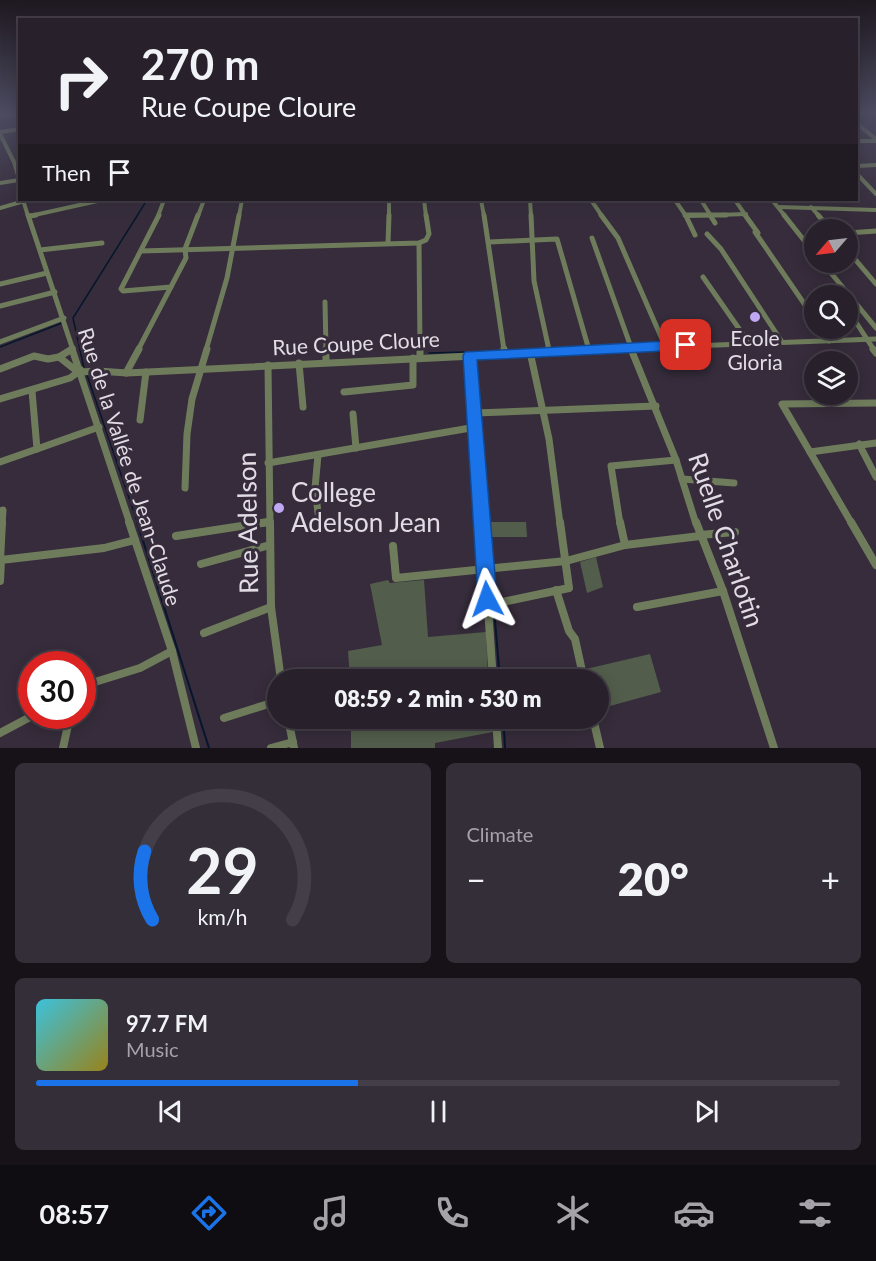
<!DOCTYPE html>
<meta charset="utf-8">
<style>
:root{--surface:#28212c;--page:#342e38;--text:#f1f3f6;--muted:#a5a3a9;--line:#443e48;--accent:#1a73e8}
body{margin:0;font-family:Lato,sans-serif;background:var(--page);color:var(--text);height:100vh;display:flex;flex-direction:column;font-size:22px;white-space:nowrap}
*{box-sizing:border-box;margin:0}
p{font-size:20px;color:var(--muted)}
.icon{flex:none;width:33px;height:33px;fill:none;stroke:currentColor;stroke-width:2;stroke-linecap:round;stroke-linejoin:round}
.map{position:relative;height:748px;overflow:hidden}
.side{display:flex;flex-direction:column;gap:15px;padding:15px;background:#161218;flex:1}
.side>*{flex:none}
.banner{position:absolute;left:18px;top:18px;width:840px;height:183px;border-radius:0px;box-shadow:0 3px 15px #0003,0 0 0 2px var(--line);background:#28212c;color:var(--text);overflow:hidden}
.needle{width:39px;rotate:242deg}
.tools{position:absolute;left:804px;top:219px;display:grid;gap:12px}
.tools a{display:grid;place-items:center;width:54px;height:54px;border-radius:50%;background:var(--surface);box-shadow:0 3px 15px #0003,0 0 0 2px var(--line);font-size:30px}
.speed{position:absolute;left:18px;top:651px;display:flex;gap:12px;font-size:30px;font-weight:700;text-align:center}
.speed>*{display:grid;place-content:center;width:78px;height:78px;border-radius:50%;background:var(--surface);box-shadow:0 3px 15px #0003,0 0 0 2px var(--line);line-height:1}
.speed .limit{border:9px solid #d22;background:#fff;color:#111}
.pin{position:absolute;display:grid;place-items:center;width:51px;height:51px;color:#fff;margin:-26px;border-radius:12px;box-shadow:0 3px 9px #0006}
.me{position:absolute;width:66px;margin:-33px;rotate:356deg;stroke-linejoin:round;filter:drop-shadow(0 0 4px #0008)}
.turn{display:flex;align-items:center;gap:21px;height:126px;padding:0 24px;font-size:27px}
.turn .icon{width:78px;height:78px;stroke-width:2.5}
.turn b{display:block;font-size:42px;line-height:51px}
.then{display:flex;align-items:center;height:57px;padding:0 24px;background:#0003;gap:12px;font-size:22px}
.big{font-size:45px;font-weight:800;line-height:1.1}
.side .tile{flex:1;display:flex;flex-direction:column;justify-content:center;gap:9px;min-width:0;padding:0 21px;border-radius:9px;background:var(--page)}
.side .dial{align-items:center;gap:0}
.dial svg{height:156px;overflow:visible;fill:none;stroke:var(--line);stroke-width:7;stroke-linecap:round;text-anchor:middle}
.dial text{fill:var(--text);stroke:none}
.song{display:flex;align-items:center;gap:18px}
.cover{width:72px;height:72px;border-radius:9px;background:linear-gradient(135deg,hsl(190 70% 55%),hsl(50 70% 35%))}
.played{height:6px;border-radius:3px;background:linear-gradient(90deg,var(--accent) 40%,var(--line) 40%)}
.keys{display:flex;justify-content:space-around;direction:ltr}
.heat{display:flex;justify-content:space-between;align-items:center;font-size:33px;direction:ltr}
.side .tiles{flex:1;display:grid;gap:15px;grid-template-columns:1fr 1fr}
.tile:last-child{grid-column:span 2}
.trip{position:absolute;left:267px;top:669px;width:342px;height:60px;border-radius:30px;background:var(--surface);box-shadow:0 3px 15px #0003,0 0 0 2px var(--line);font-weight:800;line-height:60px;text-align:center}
.tabs{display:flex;height:96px;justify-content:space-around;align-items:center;background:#100d12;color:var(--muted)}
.tabs .icon{width:42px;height:42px}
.tabs .current{color:var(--accent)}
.tabs b{font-size:27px;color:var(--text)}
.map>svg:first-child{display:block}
.green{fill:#525d4b}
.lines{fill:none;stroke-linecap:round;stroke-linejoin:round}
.stream-far1{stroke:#05162d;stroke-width:1.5}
.stream{stroke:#05162d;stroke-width:2}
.street-far3{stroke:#6f7c5c;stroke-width:4}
.street-far2{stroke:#6f7c5c;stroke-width:5}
.street-far1{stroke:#6f7c5c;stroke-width:7}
.street{stroke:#6f7c5c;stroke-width:8}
.route{fill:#1a73e8;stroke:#114b97;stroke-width:1.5}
.poi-dot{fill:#c1a8f3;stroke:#362c3b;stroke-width:2}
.labels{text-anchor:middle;stroke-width:6;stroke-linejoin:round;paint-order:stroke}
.poi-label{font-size:21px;fill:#e2dce5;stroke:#362c3b}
.street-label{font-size:21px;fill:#e2dce5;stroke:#362c3b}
.near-poi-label{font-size:26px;fill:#e2dce5;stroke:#362c3b;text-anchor:start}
.near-street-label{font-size:26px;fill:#e2dce5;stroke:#362c3b}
</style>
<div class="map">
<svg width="876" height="748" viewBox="0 0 876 748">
<rect width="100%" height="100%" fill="#362c3b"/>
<g class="green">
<polygon points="485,522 526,522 527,537 486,537"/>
<polygon points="596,557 603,587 587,593 580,562"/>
<polygon points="388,580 390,583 424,580 428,637 486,632 488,679 350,679 348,651 382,645 370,584"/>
<polygon points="650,654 661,692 599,709 598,680 589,679 586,669"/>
<polygon points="351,719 492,719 493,732 435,743 435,748 351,748"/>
</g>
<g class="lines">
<g class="stream-far1">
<polyline points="0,347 62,323"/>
<polyline points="508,350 527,350"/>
<polyline points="532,350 545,349"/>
<polyline points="429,353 503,351"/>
<polyline points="84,368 73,318 147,200"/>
<polyline points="87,375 138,524"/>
<polyline points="486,521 486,524"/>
</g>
<g class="stream">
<polyline points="137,522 209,748"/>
<polyline points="486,522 490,562"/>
<polyline points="491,573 495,601"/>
<polyline points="494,609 500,680"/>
<polyline points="504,729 505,748"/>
</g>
<g class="street-far3">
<polyline points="868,112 876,113"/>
<polyline points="0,116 20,114"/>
<polyline points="856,123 876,139"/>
<polyline points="0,132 20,129"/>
<polyline points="0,134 14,162 20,182"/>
<polyline points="856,141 876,141"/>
<polyline points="856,166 876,165"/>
<polyline points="856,173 876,194"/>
<polyline points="0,183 19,180"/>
<polyline points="23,200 28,216"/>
<polyline points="424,200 426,216"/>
<polyline points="481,200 484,216"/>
<polyline points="530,200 531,216"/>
<polyline points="591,200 602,216"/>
<polyline points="675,200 686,216 746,214"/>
<polyline points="701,200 711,216"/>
<polyline points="735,200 746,216"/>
<polyline points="772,200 785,216"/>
<polyline points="779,207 876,210"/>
<polyline points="811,207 819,216"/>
<polyline points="0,208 24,201"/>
<polyline points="30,216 102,200"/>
<polyline points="158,216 164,200"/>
<polyline points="198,216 204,200"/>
<polyline points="239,216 242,200"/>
<polyline points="389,216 389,200"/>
</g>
<g class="street-far2">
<polyline points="28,215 73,350"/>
<polyline points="159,215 121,289 123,291 171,287"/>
<polyline points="484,215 504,350"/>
<polyline points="531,215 534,281 549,350"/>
<polyline points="601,215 618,238 665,346"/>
<polyline points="685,215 726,215"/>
<polyline points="710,215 715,223"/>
<polyline points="745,215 758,233"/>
<polyline points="784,215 814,253"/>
<polyline points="818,215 831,230"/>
<polyline points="30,216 36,215"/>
<polyline points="686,216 695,235"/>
<polyline points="755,232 814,318"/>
<polyline points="848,233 876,231"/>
<polyline points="707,234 721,249 782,342"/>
<polyline points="592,238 632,350"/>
<polyline points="490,242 557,239 589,350"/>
<polyline points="388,243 389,215"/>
<polyline points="419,243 420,350"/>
<polyline points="40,250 102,243"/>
<polyline points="141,251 419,243 426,240 429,234 426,215"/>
<polyline points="848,251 876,284"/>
<polyline points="822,262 876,328"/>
<polyline points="703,277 749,343"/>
<polyline points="0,284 47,273"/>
<polyline points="325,302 326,350"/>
<polyline points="0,306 55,292"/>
<polyline points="850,313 874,350"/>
<polyline points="821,328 829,341"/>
<polyline points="0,342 64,318"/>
<polyline points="70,350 73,348"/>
<polyline points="138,350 186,258 185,249 198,215"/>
<polyline points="206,350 227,278 239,215"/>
<polyline points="584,350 876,339"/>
</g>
<g class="street-far1">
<polyline points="72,349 130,524"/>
<polyline points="326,349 326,362"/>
<polyline points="420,349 420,358"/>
<polyline points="504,349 505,354"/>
<polyline points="548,349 549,351"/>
<polyline points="631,349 676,460 696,524"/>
<polyline points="873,349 876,353"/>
<polyline points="530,352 549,439 560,524"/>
<polyline points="470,356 482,524"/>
<polyline points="59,357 78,372"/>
<polyline points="299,363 303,407"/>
<polyline points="268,365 270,524"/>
<polyline points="0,369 34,356 48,359 59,357 72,349"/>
<polyline points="81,372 98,371 127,373 614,349"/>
<polyline points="126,373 139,349"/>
<polyline points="32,391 37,449 99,427"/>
<polyline points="344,392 413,385 413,358"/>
<polyline points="0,399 70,378 81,370"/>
<polyline points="475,413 656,406"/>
<polyline points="353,414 356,448"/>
<polyline points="140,420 146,372"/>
<polyline points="859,444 876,477"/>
<polyline points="810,452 876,443"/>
<polyline points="318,455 315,488 319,521"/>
<polyline points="0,462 37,449"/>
<polyline points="268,463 476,427"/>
<polyline points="682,479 734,483"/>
<polyline points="185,488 187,434 192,399 207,349"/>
<polyline points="0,511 3,510 2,524"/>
<polyline points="258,524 269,522"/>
<polyline points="620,524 611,466 676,460"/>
<polyline points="852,524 782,404 876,403"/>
</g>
<g class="street">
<polyline points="129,522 172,651 196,748"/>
<polyline points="270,522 271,607 281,680"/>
<polyline points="482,522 493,680"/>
<polyline points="620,522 625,545"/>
<polyline points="696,522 723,591 774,748"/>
<polyline points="851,522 876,565"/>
<polyline points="700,535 735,532"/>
<polyline points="176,536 268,522"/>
<polyline points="393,546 396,578 566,561 625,545 700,536"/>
<polyline points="0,560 2,522"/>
<polyline points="201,564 270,545"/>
<polyline points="0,581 1,560 104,548 135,540"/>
<polyline points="556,590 569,631 575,639 584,680"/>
<polyline points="488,605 569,588 560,522"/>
<polyline points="637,607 723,591"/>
<polyline points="204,633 271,607"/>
<polyline points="82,691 95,682 140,668 172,651"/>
<polyline points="224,718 278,701"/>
<polyline points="288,718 294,748"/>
<polyline points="496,718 498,748"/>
<polyline points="593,718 600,748"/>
<polyline points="0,733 32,716"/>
<polyline points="63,748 70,716"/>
<polyline points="271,748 293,742"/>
</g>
</g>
<linearGradient id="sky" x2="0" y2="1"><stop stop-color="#1e1820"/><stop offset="0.52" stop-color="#4c4b60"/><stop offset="1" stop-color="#4c4b60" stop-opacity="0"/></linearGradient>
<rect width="876" height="217" fill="url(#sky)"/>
<polygon class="route" points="686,340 693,345 686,350 477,360 497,599 494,606 487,608 481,606 478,599 463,356 465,352"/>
<g class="poi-dot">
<circle cx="755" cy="317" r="6"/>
<circle cx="279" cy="508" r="6"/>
</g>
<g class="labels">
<g class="poi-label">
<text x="755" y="346">Ecole<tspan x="755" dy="24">Gloria</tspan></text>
</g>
<g class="street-label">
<text transform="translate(356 344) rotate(-3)" y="7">Rue Coupe Cloure</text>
<text transform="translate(129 467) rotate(72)" y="7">Rue de la Vallée de Jean-Claude</text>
</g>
<g class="near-poi-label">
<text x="291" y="502">College<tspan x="291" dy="30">Adelson Jean</tspan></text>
</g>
<g class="near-street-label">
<text transform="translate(248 523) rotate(-91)" y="9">Rue Adelson</text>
<text transform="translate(726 540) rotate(71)" y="9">Ruelle Charlotin</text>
</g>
</g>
</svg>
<div class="tools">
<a><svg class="needle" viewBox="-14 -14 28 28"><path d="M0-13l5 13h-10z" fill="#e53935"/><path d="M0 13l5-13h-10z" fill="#a5a3a9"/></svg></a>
<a><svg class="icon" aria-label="search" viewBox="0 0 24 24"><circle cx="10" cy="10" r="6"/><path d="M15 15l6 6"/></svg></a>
<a><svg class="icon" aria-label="layers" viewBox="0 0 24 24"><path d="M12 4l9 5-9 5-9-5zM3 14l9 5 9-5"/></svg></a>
</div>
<div class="speed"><div class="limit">30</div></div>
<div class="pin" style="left:686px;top:345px;background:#d93025"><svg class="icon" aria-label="arrive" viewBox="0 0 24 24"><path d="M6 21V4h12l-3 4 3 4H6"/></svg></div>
<svg class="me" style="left:487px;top:599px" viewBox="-20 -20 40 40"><path d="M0-17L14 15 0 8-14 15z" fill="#1a73e8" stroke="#fff" stroke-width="4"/></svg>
<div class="trip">08:59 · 2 min · 530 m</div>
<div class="banner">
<div class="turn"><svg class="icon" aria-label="right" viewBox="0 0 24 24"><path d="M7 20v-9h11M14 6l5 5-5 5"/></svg><div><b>270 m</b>Rue Coupe Cloure</div></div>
<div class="then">Then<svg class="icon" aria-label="arrive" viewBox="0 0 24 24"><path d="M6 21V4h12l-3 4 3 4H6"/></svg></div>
</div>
</div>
<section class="side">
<div class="tiles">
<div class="tile dial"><svg viewBox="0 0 100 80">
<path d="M14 69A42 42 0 1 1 86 69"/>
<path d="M14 69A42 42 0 0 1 10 34" stroke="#1a73e8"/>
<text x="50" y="56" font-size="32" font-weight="700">29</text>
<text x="50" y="72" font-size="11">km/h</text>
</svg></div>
<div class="tile"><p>Climate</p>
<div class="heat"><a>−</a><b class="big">20°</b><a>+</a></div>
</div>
<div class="tile">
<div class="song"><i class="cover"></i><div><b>97.7 FM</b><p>Music</p></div></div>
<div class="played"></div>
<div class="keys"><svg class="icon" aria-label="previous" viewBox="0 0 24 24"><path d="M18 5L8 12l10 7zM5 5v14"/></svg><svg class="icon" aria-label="pause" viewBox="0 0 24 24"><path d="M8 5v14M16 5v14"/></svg><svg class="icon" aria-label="next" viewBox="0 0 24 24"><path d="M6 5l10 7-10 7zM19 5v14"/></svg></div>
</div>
</div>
</section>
<nav class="tabs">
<b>08:57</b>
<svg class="icon current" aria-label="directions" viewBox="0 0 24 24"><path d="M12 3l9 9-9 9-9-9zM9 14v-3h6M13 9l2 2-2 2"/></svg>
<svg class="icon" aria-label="music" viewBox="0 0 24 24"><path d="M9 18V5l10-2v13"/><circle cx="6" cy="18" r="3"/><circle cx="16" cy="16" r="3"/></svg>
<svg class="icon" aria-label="phone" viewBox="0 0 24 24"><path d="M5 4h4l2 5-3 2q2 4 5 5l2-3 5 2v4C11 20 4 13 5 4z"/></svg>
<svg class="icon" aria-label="climate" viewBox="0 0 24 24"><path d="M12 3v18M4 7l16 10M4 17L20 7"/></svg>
<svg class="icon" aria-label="car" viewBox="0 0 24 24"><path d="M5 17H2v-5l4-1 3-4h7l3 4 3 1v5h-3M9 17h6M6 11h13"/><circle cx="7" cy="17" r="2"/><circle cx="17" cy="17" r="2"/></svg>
<svg class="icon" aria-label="filters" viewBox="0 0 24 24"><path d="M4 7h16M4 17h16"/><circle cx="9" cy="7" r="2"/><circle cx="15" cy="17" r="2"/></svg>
</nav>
